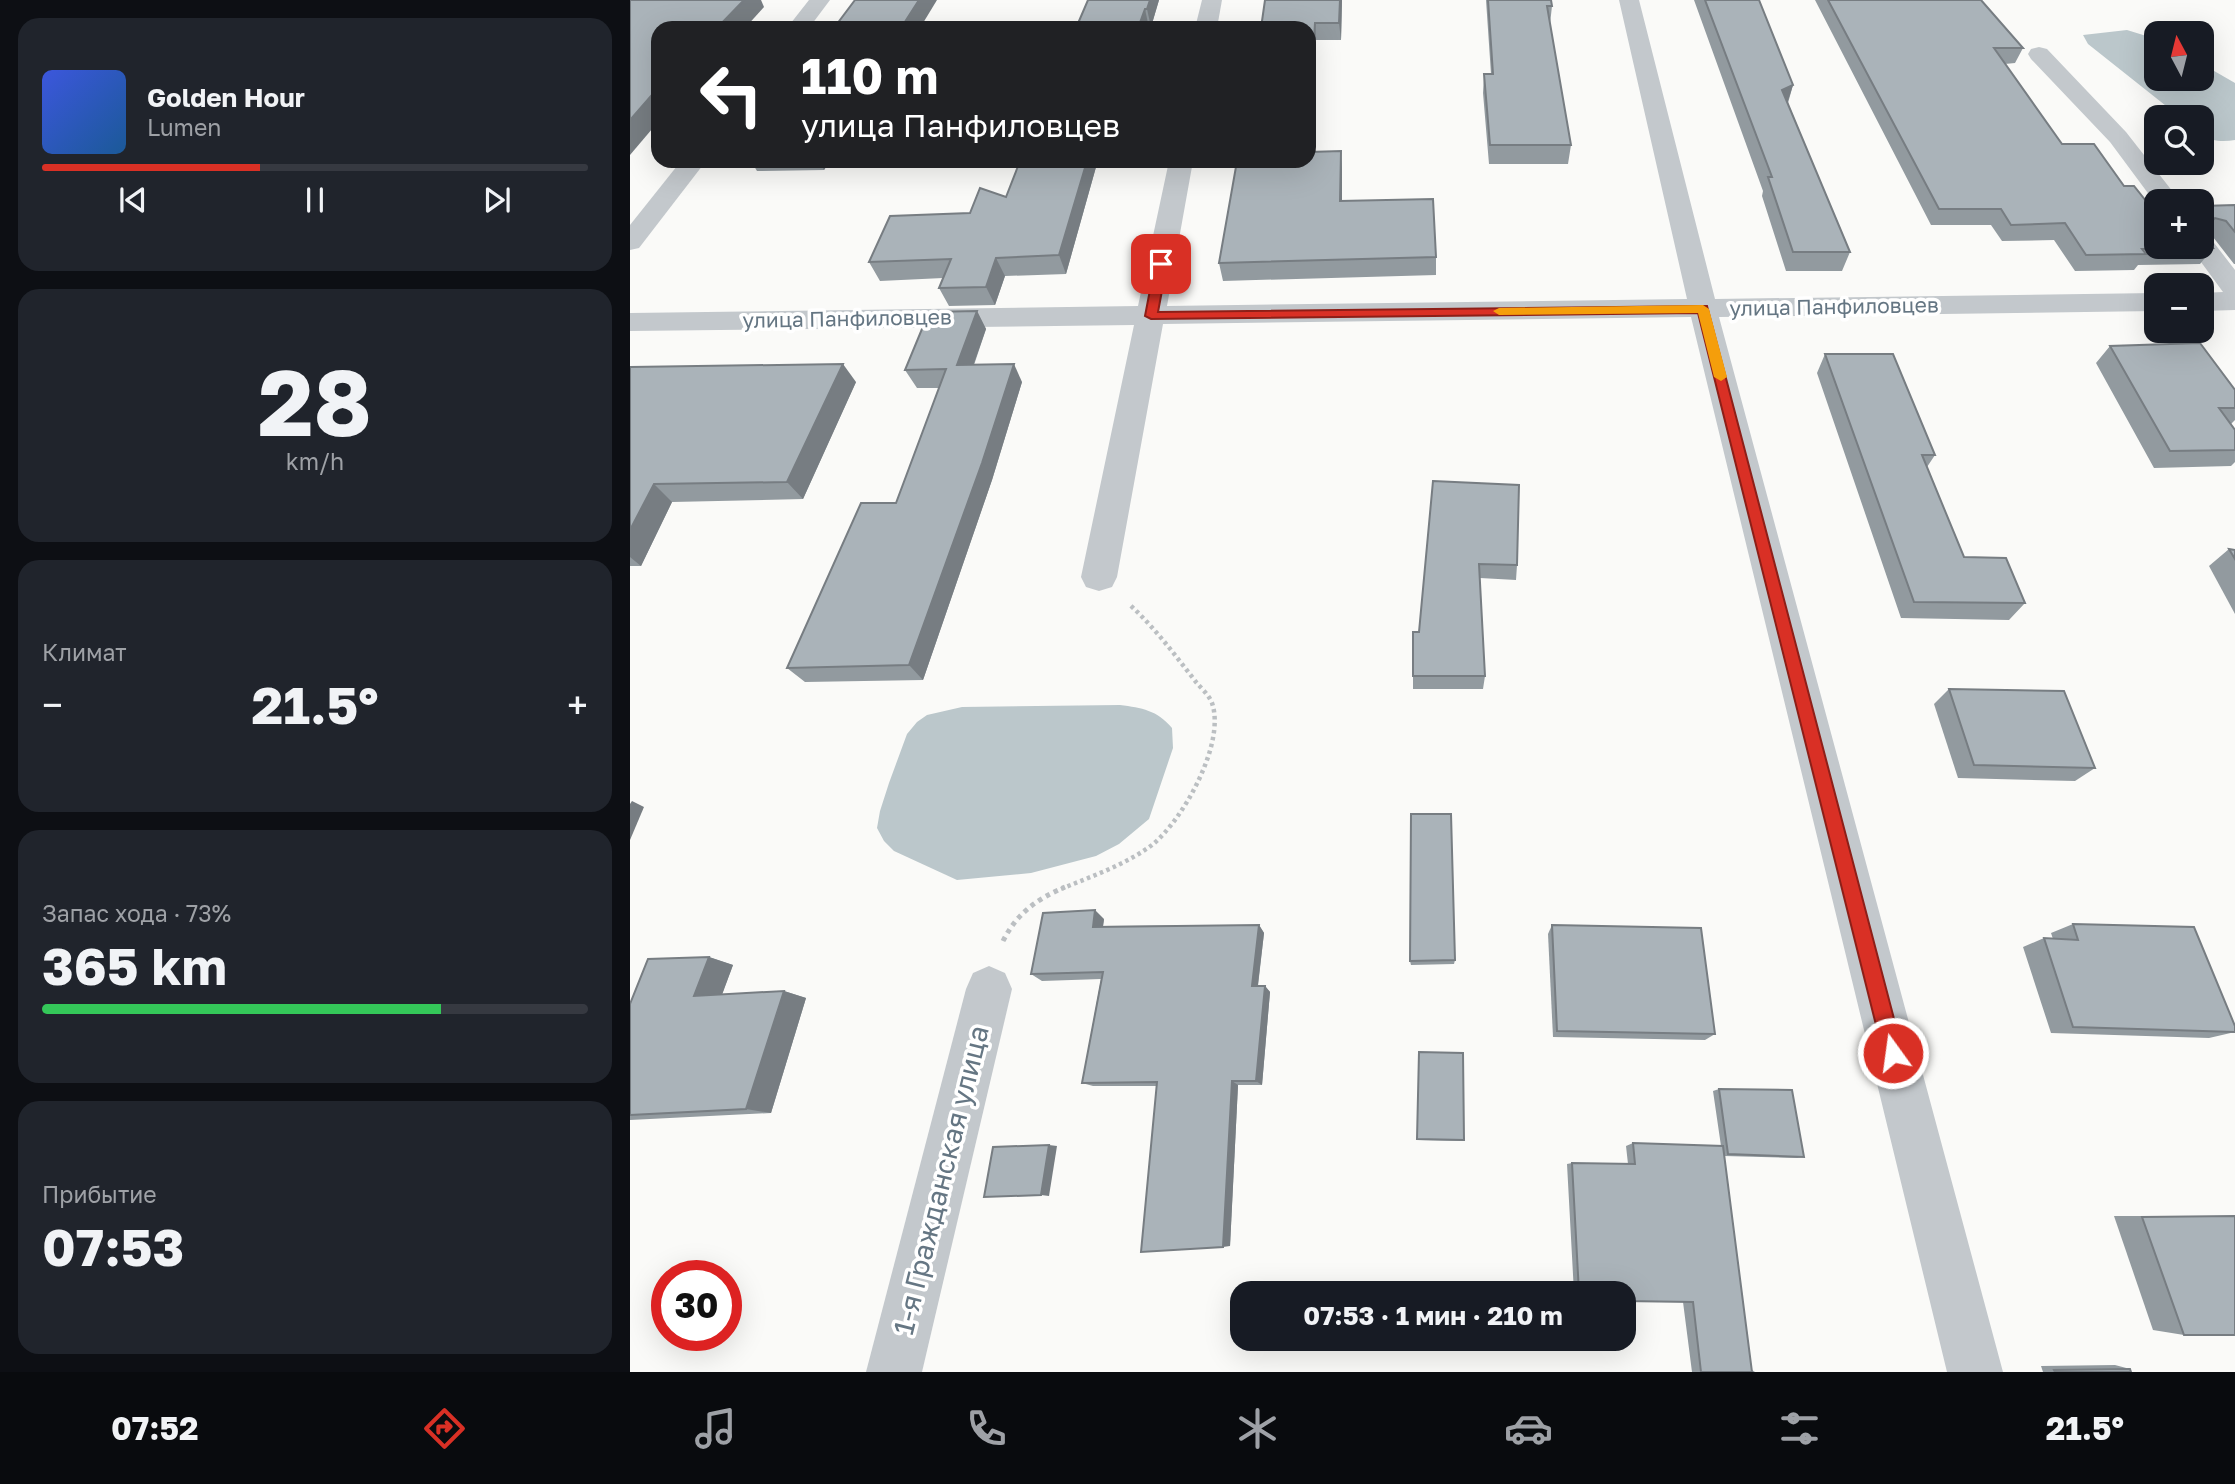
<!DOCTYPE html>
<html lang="ru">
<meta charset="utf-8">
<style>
:root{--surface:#171b24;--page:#20242c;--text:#f1f3f6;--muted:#9ea1a6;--line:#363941;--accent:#d93025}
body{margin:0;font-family:"Golos Text",sans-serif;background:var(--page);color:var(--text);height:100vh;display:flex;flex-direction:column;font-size:26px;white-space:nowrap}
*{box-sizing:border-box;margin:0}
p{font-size:23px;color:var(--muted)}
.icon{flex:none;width:38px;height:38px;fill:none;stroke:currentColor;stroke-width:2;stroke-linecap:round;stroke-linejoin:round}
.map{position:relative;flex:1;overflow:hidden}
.sheet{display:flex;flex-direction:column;gap:18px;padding:18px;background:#0d0f14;width:630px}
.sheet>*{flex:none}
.hud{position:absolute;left:21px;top:21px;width:665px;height:147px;border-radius:21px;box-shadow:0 7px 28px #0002;background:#202124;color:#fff;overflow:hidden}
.needle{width:46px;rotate:353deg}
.tools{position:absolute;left:1514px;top:21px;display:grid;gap:14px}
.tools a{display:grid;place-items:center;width:70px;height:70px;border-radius:14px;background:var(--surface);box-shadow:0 7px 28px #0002;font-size:35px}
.speed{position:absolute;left:21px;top:1260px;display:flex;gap:14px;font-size:35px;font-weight:700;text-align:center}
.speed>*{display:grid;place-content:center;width:91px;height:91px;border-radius:50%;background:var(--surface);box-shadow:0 7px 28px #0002;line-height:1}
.speed .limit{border:10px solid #d22;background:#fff;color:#111}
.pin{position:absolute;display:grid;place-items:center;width:60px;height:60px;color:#fff;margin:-30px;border-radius:14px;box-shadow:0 4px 10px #0006}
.me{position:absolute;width:77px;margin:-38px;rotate:346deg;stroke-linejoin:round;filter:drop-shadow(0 0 5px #0008)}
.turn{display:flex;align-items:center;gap:24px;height:147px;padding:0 35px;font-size:32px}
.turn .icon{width:91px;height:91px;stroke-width:2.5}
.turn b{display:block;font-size:49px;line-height:60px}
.big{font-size:52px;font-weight:700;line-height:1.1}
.sheet .tile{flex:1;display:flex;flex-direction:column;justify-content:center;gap:10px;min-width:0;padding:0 24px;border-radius:21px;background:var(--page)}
.sheet .dial{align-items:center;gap:0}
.dial b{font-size:91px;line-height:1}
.song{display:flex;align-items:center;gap:21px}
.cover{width:84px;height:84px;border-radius:10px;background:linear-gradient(135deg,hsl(230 70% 55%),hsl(210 70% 35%))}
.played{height:7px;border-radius:4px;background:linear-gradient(90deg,var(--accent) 40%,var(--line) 40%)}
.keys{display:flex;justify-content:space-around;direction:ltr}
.heat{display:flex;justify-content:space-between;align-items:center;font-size:38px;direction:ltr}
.charge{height:10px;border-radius:5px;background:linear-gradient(90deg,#34c759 73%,var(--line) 0)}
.trip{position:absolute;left:600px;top:1281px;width:406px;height:70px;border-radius:21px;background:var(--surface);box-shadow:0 7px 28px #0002;font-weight:700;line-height:70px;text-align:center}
.tab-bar{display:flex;height:112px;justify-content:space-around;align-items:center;background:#090b0e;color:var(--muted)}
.tab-bar .icon{width:49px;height:49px}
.tab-bar .selected{color:var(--accent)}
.tab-bar b{font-size:32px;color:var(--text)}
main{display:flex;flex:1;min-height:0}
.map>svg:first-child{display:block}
.water{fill:#bbc7cb}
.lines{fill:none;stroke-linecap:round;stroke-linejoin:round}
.path-far1{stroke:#bbbfc2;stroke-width:4.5;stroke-dasharray:3.5 3.5;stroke-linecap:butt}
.path{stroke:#bbbfc2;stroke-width:5;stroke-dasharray:4.5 4.5;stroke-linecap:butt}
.minor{fill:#c3c8cc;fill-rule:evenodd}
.wall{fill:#929a9f}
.shaded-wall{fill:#777d82}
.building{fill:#aab3b9;stroke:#777d82;stroke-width:2}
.route{fill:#d93025;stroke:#8d1f18;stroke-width:2}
.slow{fill:#f59e0b}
.labels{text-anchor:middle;stroke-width:7;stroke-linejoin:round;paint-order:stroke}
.far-street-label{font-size:21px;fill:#657683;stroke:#fff}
.near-street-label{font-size:28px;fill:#657683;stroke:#fff}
</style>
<main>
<section class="sheet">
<div class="tile">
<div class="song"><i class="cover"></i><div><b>Golden Hour</b><p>Lumen</p></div></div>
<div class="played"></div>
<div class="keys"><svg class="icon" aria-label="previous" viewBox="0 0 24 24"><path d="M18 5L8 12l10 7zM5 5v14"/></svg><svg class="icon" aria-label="pause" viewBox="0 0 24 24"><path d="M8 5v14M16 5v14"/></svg><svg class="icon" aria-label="next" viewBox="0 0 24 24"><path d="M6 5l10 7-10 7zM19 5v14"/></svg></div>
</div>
<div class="tile dial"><b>28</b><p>km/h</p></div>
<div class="tile"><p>Климат</p>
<div class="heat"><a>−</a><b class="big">21.5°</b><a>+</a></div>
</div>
<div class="tile"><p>Запас хода · 73%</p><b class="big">365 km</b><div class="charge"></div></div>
<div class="tile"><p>Прибытие</p><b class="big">07:53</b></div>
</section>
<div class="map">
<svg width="1605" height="1372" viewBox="0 0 1605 1372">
<rect width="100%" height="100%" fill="#fafaf8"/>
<g class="water">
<path d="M1497 30 1526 39V79H1572V64L1605 83V140C1594 142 1581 142 1572 134V117H1550L1458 44 1453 35Z"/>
<path d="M490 705C512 708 527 710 542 728L543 748 519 819 489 844 466 856 401 873 327 880 264 851 254 841 247 828 250 811 259 783 277 734 287 722 297 715 332 707Z"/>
</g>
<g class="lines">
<path class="path-far1" d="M431 889C462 876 495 865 522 845 553 820 596 743 582 703 579 695 571 688 566 682 545 655 525 628 500 605"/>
<path class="path" d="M373 941C387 913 407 899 435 887"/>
<g class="minor">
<polygon points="179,0 200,0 179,28 157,28"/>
<polygon points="572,0 592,0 587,28 565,28"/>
<polygon points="989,0 1009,0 1085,299 1526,293 1526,311 1089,317 1373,1372 1317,1372 1061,317 533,324 487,577 482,587 469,591 456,587 451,577 504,325 0,331 0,313 508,306 539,161 563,161 537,306 1057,299"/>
<polygon points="1409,47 1417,49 1496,132 1550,201 1526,201 1526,204 1480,142 1401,59 1398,54 1401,49"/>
<polygon points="51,161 76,161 9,248 0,250 0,225"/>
<polygon points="1572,237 1581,239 1605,270 1605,310 1572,311 1572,293 1593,292 1560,247 1572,247"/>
<polygon points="359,966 375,973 382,989 292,1372 236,1372 336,989 343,973"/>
</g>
</g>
<g class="wall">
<polygon points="458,0 529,0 521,27 519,27 519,28 446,28"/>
<polygon points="712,0 711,40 686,40 680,152 711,151 712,169 712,201 806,257 806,275 593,281 589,263 679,161 679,28"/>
<polygon points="856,0 921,0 922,6 920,24 941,145 938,164 859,164 853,93 854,74 861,74"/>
<polygon points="1064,0 1129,0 1163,85 1158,103 1220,252 1212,271 1156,271 1132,196 1133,191"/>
<polygon points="1185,0 1351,0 1393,48 1385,63 1375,64 1432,144 1494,186 1520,206 1605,205 1605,264 1604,264 1583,237 1576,236 1575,237 1583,248 1570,264 1508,265 1504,270 1445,271 1424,240 1372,241 1361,225 1301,225"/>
<polygon points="121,161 200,161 194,170 127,171"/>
<polygon points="390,161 476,161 474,167 466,167 436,274 375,276 365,305 319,306 309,288 313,278 250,281 239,262 340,213 376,197"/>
<polygon points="347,311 356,329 344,365 392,382 362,480 293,680 175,682 157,668 266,503 309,388 287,388 275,370"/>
<polygon points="1480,346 1605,390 1605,420 1601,424 1605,430 1605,462 1601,466 1524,468 1466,363"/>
<polygon points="1195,354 1305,455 1297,467 1334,557 1395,603 1379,620 1271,618 1187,373"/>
<polygon points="0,367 226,382 173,499 42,502 11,566 0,566"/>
<polygon points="803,481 887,565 886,580 850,578 855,676 853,689 783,689 783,676 789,632"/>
<polygon points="1599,549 1605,550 1605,614 1579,566"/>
<polygon points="1319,689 1465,768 1445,781 1328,778 1304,704"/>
<polygon points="474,919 473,926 629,925 634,933 628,986 635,986 640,992 632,1085 608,1085 600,1246 527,1086 463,1086 452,1083 471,979 412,981 401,974"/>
<polygon points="1443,924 1605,1026 1605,1032 1579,1038 1421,1033 1393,947 1414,938 1423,939 1421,933"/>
<polygon points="922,925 1085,1034 1075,1040 923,1037 918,934"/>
<polygon points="79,957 103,965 92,994 154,991 176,998 141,1113 0,1120 0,1004"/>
<polygon points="825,960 824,964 781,965 780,961"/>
<polygon points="789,1052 834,1140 833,1141 788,1140"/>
<polygon points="1089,1089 1174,1157 1167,1158 1094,1156 1122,1370 1125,1372 1062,1372 1053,1302 994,1293 944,1293 937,1164 942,1163 998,1164 996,1146 1003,1143 1091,1146 1083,1091"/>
<polygon points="1484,1216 1605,1216 1554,1335 1523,1330"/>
<polygon points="1485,1365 1500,1369 1501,1372 1413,1372 1411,1366"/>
</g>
<g class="shaded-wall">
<polygon points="114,0 131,0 134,7 115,28 87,28"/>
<polygon points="289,0 307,0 290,28 271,28"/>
<polygon points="520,0 529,0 521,27 517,9"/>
<polygon points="710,0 712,0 711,40 709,23"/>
<polygon points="515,9 519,28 508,28"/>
<polygon points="685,23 686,40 680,170 679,124"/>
<polygon points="1163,85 1157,104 1152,90"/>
<polygon points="28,88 28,122 0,155 0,120"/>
<polygon points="711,151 712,169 712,219 710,201"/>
<polygon points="189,161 200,161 194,170"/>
<polygon points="457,161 464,161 466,167 436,274 429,255"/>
<polygon points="1585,218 1577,229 1582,228 1572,242 1572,230"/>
<polygon points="366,258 375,276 365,305 356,287"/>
<polygon points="347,311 356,329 337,383 327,365"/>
<polygon points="213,364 226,382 173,499 157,482"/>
<polygon points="384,364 392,382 362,480 293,680 279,665"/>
<polygon points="24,484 42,502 11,566 0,557 0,530"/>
<polygon points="2,801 14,807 0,840 0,804"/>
<polygon points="465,910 474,919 472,934 463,927"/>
<polygon points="629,925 634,933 627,992 622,986"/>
<polygon points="79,957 103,965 89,1003 64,996"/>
<polygon points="635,986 640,992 632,1085 626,1081"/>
<polygon points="154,991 176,998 141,1113 116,1109"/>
<polygon points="602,1081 608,1085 600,1246 593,1247"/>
<polygon points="419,1145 427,1146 419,1196 411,1195"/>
</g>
<g class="building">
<polygon points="0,0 114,0 87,28 28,28 28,88 0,120"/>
<polygon points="225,0 289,0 271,28 204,28"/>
<polygon points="458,0 520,0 517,9 515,9 508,28 446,28"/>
<polygon points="635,0 710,0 709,23 685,23 679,124 679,28 631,28"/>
<polygon points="858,0 921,0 922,6 917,6 941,145 860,145 854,74 863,74"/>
<polygon points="1075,0 1129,0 1163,85 1152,90 1220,252 1163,252 1138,177 1142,177"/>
<polygon points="1198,0 1351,0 1393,48 1364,48 1432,144 1464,144 1494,186 1504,186 1520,206 1526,206 1526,247 1572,247 1572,233 1583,248 1512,249 1516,254 1456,255 1435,223 1381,225 1371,209 1309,209"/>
<polygon points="711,151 710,201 803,199 806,257 589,263 607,161 679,161 679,152"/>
<polygon points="390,161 457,161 429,255 366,258 356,287 309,288 321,259 239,262 260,216 340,213 350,188 376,197"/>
<polygon points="1605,205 1605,232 1596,221 1585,218 1582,221 1582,228 1572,230 1572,206"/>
<polygon points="347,311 327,365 384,364 352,463 279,665 157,668 231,503 266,503 316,369 275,370 299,312"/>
<polygon points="1570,343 1605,390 1605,408 1589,408 1605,430 1605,450 1540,451 1480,346"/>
<polygon points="1195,354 1263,354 1305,455 1292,455 1334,557 1376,558 1395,603 1284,602"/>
<polygon points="213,364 157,482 24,484 0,530 0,367"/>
<polygon points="803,481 889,485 887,565 849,564 855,676 783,676 783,632 789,632"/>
<polygon points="1599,549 1605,550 1605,559"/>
<polygon points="1319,689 1434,691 1465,768 1344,765"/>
<polygon points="781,814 821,814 825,960 780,961"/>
<polygon points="465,910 463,927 629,925 622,986 635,986 626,1081 602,1081 593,1247 511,1252 527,1082 452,1083 473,972 401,974 413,913"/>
<polygon points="1443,924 1564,927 1605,1026 1605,1032 1443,1027 1414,938 1448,940"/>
<polygon points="922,925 1071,928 1085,1034 927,1031"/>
<polygon points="79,957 64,996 154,991 116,1109 0,1115 0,1004 18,959"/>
<polygon points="789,1052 833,1053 834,1140 787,1139"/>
<polygon points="1089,1089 1162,1090 1174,1157 1098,1154"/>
<polygon points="1003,1143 1093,1146 1122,1372 1071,1372 1063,1302 994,1301 994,1293 949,1293 942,1163 1005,1164"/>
<polygon points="419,1145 411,1195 354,1197 363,1147"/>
<polygon points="1605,1216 1605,1335 1554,1335 1512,1217"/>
<polygon points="1500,1369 1501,1372 1425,1372 1424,1370"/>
</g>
<polygon class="route" points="531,260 537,264 528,312 1077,306 1273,1053 1270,1060 1263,1063 1256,1060 1253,1053 1068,313 521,319 515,316 525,264"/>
<polygon class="slow" points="1073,305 1079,309 1097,377 1091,381 1084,377 1068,313 869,315 863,311 869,308"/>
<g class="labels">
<g class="far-street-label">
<text transform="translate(1204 307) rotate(-1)" y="7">улица Панфиловцев</text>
<text transform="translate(217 319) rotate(-1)" y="7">улица Панфиловцев</text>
</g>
<g class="near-street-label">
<text transform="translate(311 1180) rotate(-76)" y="10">1-я Гражданская улица</text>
</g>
</g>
</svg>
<div class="tools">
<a><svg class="needle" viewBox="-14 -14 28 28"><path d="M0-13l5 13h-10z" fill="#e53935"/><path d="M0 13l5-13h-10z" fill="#9ea1a6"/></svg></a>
<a><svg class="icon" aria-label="search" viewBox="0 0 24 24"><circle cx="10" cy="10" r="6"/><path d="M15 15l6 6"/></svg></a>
<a>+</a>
<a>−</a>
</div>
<div class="speed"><div class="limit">30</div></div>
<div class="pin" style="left:531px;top:264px;background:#d93025"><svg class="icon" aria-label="arrive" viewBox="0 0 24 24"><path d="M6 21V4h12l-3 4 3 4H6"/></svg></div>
<svg class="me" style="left:1263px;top:1053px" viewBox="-20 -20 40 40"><circle r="17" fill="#d93025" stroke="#fff" stroke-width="3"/><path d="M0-11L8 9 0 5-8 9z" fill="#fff"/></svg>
<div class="trip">07:53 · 1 мин · 210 m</div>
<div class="hud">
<div class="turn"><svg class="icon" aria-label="left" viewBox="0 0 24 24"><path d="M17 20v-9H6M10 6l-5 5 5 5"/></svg><div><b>110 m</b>улица Панфиловцев</div></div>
</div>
</div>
</main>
<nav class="tab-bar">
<b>07:52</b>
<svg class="icon selected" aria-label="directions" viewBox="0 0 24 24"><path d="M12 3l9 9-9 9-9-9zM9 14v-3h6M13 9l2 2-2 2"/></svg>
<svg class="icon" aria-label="music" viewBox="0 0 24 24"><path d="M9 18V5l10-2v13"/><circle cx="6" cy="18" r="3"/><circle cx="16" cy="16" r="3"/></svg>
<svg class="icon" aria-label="phone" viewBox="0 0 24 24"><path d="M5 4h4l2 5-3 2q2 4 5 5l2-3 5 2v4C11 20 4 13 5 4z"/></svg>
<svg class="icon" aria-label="climate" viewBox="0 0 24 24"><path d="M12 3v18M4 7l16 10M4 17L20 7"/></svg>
<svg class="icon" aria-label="car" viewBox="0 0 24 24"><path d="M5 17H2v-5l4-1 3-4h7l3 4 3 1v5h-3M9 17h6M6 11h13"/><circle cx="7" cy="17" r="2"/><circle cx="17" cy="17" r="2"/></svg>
<svg class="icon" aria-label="filters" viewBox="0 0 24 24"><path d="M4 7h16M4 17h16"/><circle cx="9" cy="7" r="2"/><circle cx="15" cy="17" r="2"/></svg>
<b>21.5°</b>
</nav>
